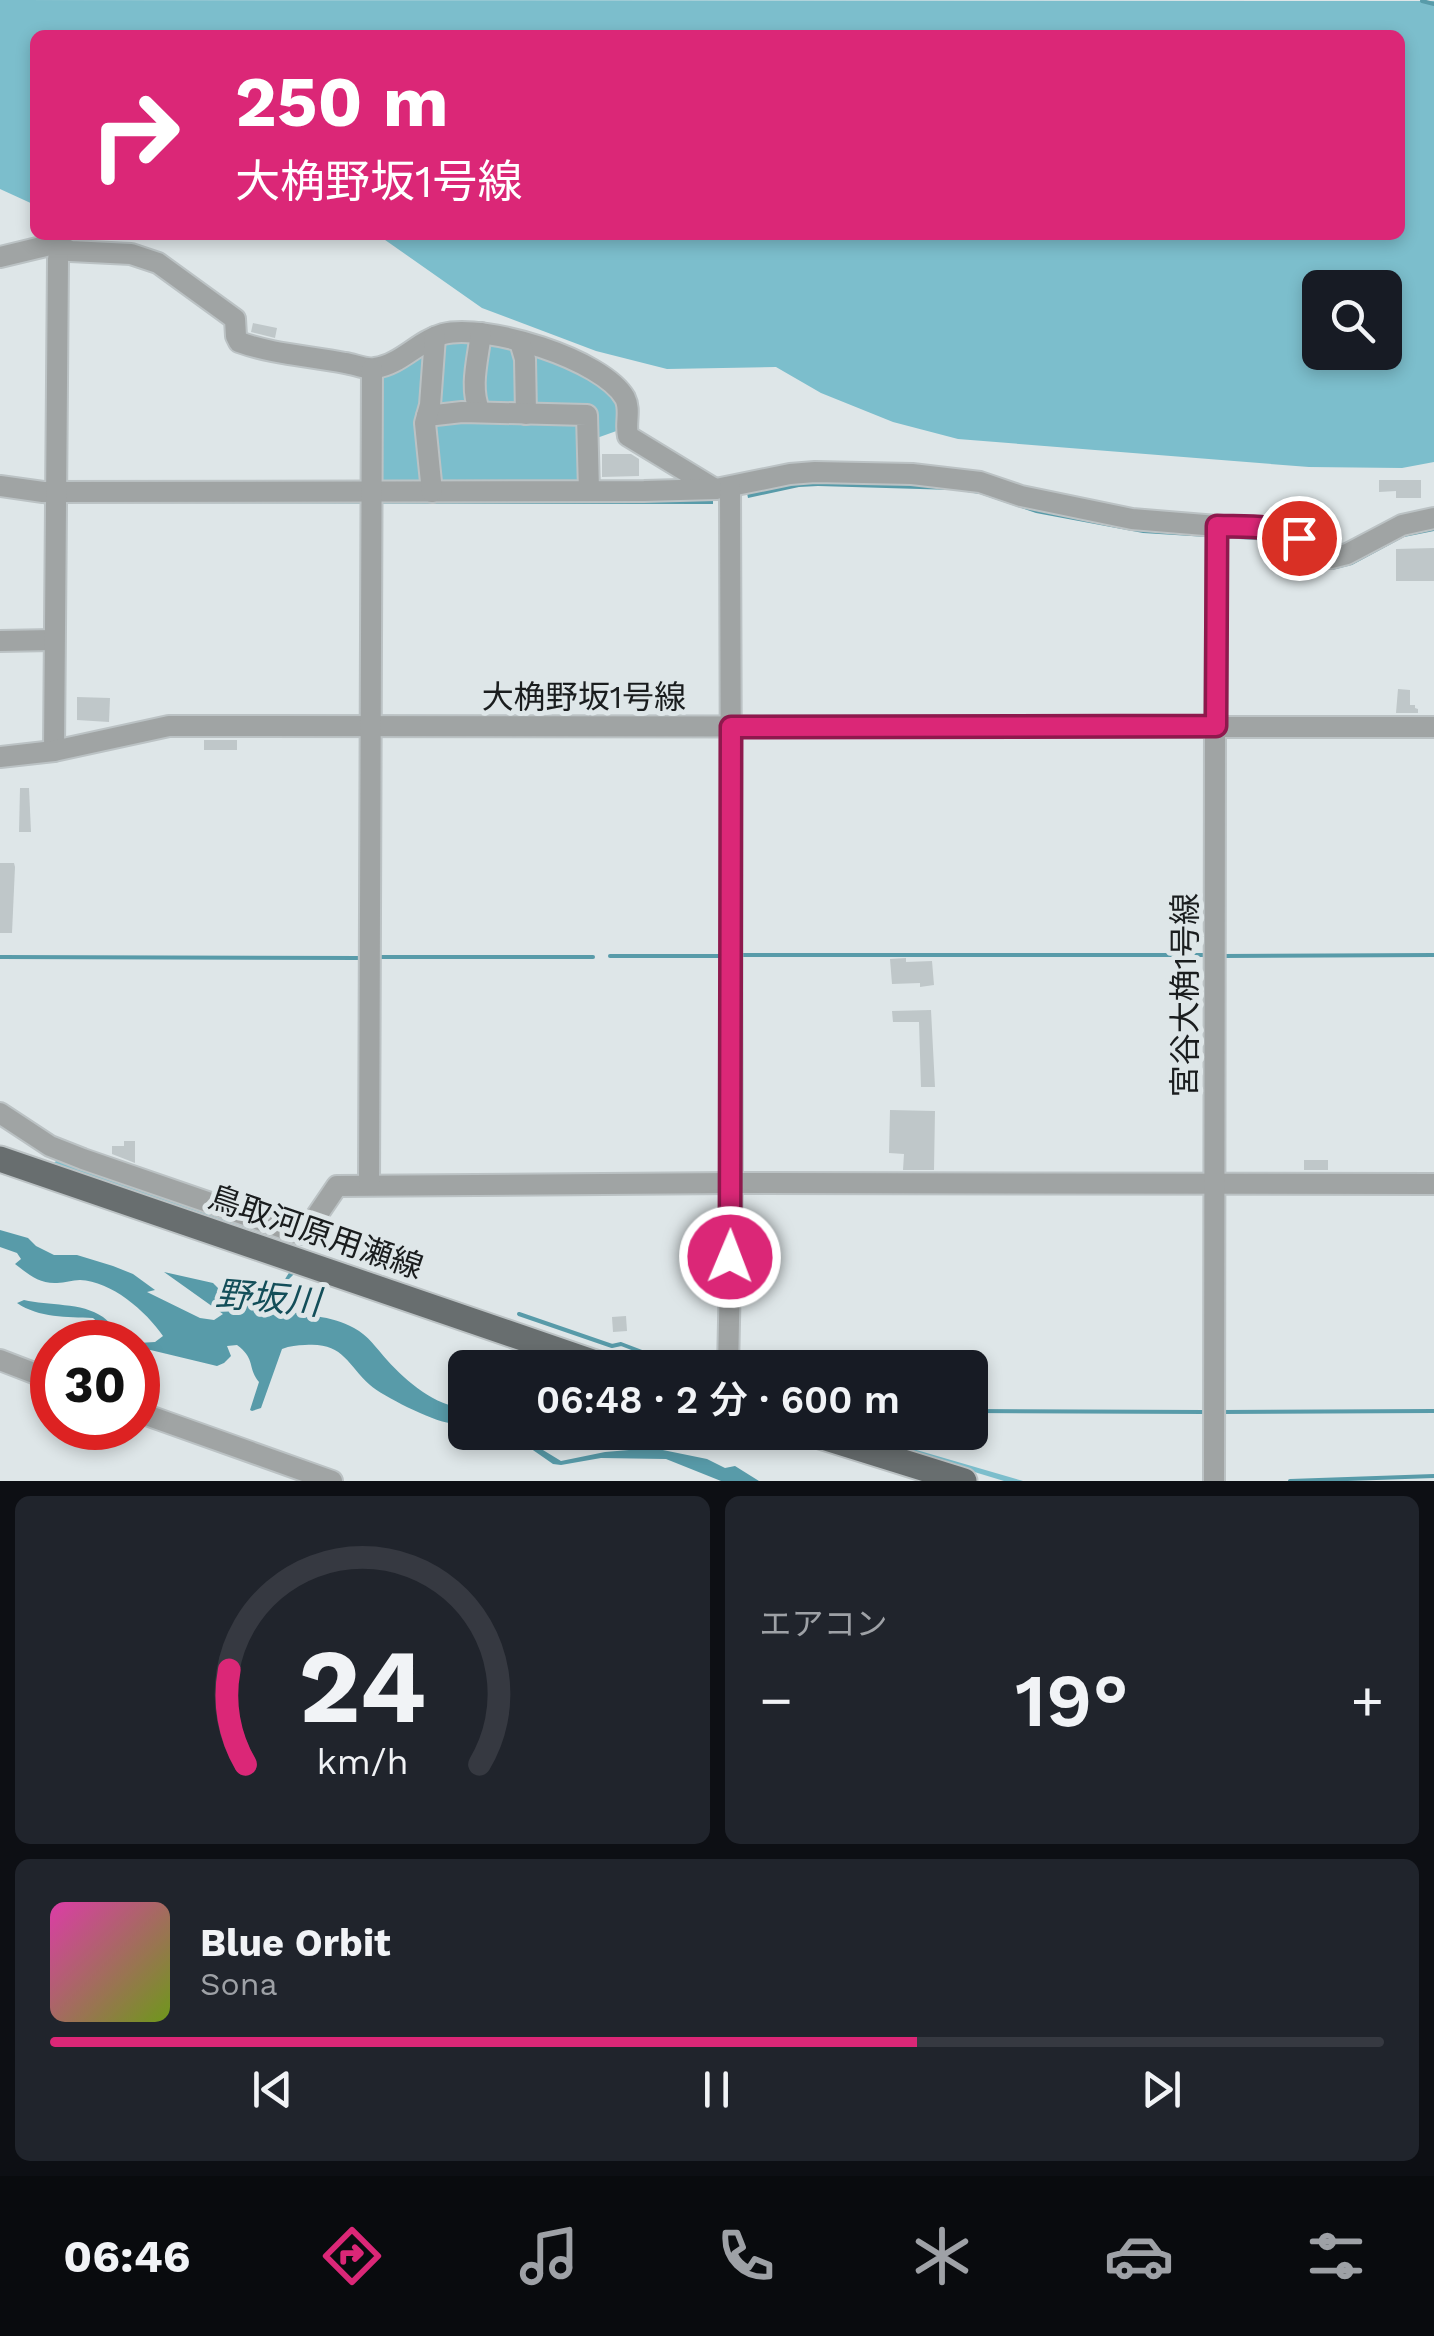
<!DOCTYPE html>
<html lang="ja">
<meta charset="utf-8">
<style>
:root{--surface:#171b24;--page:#20242c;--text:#f1f3f6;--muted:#9ea1a6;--line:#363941;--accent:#db2777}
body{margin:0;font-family:"Work Sans","Noto Sans JP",sans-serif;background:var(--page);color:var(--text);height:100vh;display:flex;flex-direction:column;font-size:38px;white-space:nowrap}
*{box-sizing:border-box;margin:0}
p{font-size:32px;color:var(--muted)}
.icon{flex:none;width:55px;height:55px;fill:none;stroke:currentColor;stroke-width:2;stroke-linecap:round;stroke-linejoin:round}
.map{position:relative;height:1481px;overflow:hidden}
.side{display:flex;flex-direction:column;gap:15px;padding:15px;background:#0d0f14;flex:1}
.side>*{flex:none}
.hud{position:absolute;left:30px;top:30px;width:1375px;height:210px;border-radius:15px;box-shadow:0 5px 15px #0003;background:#db2777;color:#fff;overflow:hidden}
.controls{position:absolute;left:1302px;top:270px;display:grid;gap:20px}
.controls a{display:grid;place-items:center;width:100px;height:100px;border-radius:15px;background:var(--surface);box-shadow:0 5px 15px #0003;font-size:50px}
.speed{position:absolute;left:30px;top:1320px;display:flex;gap:20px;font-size:50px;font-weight:700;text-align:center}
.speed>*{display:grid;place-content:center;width:130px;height:130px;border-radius:50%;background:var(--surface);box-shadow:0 5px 15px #0003;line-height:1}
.speed .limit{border:15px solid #d22;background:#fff;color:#111}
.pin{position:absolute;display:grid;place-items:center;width:85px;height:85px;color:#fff;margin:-42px;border:5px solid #fff;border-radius:50%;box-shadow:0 2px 10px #0007}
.me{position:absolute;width:110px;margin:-55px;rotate:1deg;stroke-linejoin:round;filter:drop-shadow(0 0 8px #0008)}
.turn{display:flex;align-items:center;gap:35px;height:210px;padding:0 40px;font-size:45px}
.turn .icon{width:130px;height:130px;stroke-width:2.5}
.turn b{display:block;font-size:70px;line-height:85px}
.big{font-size:75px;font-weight:600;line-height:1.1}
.side .card{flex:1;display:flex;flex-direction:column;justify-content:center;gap:15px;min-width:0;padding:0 35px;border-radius:15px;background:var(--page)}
.side .dial{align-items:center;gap:0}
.dial svg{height:260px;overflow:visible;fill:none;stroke:var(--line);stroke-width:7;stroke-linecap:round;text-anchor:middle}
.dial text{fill:var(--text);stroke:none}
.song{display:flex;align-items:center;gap:30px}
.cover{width:120px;height:120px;border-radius:15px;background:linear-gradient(135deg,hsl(320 70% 55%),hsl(80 70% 35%))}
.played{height:10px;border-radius:5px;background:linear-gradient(90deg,var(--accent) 65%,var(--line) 65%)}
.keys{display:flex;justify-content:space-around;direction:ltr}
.heat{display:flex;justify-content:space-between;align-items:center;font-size:55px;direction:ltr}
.side .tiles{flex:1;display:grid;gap:15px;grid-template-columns:1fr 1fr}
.card:last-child{grid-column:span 2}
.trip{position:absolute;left:448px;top:1350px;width:540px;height:100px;border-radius:15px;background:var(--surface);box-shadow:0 5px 15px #0003;font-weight:600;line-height:100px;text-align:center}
.tab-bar{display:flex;height:160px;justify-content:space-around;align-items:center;background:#090b0e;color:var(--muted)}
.tab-bar .icon{width:70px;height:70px}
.tab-bar .active{color:var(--accent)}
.tab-bar b{font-size:45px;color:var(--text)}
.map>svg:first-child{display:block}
.green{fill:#7cbecc;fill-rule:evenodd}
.water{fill:#589ba9}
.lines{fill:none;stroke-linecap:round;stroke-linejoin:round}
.stream{stroke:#589ba9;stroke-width:4}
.building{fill:#bfc7c9}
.minor-casing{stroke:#bbc2c4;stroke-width:24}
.major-casing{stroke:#bbc2c4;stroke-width:29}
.minor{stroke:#a0a4a4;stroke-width:20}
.major{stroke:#686e6f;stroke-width:25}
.route-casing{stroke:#8e194d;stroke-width:25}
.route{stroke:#db2777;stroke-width:18}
.labels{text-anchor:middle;stroke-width:10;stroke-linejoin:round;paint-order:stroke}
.street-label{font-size:32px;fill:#1a1d1e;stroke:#dee6e8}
.water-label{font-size:35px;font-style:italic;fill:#134e59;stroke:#dee6e8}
</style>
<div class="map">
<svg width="1434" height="1481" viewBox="0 0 1434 1481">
<rect width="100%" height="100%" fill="#dee6e8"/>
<g class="green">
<path d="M0 0 1434 1V462L1402 468 1309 467 958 439 893 422 821 393 776 367 667 369 596 351 482 308 378 235H1400V35H35V205L0 189ZM1320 288H1385V352H1320Z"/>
<polygon points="477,336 474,407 439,409 438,340"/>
<polygon points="483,336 513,344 523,409 486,407 477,389"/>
<polygon points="424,345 425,484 379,488 376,372"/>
<polygon points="529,349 578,365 620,398 622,429 594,439 593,418 530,410"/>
<polygon points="579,420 583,487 440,484 433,421"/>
<polygon points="59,1158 312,1230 302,1246 81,1174 54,1163"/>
<polygon points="846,1433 858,1433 1023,1481 1004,1481"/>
</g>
<g class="water">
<polygon points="799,481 953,484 1271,536 1292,541 1322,562 1398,534 1434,526 1434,531 1404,537 1352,565 1332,570 1319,567 1290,546 1271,541 1143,533 1036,513 980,494 954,490 818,486 799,487 748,498 747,493"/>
<polygon points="0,493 702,499 718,497 718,500 713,501 713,504 66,503 47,509 43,503 0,497"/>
<path d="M0 1230 28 1238 36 1246 54 1255H77L113 1266 133 1274 155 1290 147 1292 200 1318 214 1320 223 1314 164 1272 213 1283 223 1293 270 1302C280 1294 283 1279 292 1269L297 1271 288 1280 279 1309C304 1316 331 1315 354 1328 368 1335 377 1349 387 1360 407 1382 435 1406 465 1408V1421C461 1422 453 1423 449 1423 433 1421 382 1396 370 1385 346 1363 343 1342 305 1345 297 1345 290 1346 282 1349L261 1408 252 1411 250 1410 259 1382C247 1367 256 1359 237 1345L227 1346 231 1356 224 1363 217 1366 138 1347V1343L155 1342 163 1336C146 1311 111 1281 80 1280 72 1280 65 1283 57 1283 39 1284 28 1274 15 1264L21 1259 17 1253 0 1247Z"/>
<path d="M24 1300C48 1306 82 1302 103 1317 114 1325 119 1337 133 1342L118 1340 93 1318C67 1317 39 1318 17 1303Z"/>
<polygon points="525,1433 541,1433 538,1447 561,1461 605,1452 653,1448 707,1459 725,1468 735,1466 759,1481 721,1481 666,1459 601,1458 561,1465 553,1464 530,1448 526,1442"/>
</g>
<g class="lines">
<g class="stream">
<polyline points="1422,1 1434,4"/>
<polyline points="743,955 1207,955"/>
<polyline points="610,956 719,956"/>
<polyline points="1223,956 1434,955"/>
<polyline points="0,957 360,958"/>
<polyline points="375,957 593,957"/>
<polyline points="519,1314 612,1346 621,1344 684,1368"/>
<polyline points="970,1411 1205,1412"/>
<polyline points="1220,1412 1434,1411"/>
<polyline points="1290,1481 1434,1476"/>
</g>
</g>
<g class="building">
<polygon points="253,323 277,328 275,338 251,332"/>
<polygon points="602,454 631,454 639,459 639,476 602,477"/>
<polygon points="1379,480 1421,480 1421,498 1396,498 1396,491 1379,492"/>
<polygon points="1434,548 1434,581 1396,581 1396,549"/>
<polygon points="1398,689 1410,690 1410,705 1415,705 1415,708 1418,709 1418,713 1396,713"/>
<polygon points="77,697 110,698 109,722 77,720"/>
<rect x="204" y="740" width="33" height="10"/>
<polygon points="20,788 29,788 31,832 19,832"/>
<polygon points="0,863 14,863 15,867 12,933 0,933"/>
<polygon points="906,958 906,962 932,961 934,985 920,987 920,983 892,984 890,959"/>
<polygon points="931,1010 935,1087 921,1087 919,1022 893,1022 892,1011"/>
<polygon points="890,1110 935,1111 934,1170 903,1170 904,1154 889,1153"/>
<polygon points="124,1141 135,1141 135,1163 112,1154 112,1146 124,1146"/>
<rect x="1304" y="1160" width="24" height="10"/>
<polygon points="626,1316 627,1331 613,1332 612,1317"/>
</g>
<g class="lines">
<g class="minor-casing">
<g id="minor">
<path d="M0 257 50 245H58L70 251 131 254 158 263 235 319 236 336 239 342C272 354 310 356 345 363 354 364 366 370 375 368 400 365 418 341 443 334 485 323 603 359 625 398 631 410 625 423 628 436L715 489"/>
<polyline points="520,342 525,359 526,414"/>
<path d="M480 412C469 388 478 359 481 333"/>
<polyline points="427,416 462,412 587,415 589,491"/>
<polyline points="0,486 43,492 644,491 716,489 790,474 815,472 912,474 980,482 1021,496 1132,519 1217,526"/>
<polyline points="432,492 425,423 430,405 435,337"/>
<polyline points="0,641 53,640"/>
<polyline points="54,751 58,259"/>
<polyline points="0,757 54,751 169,726 1215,727 1217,526 1273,528 1284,530 1319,554 1331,558 1347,554 1402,525 1434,518"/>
<polyline points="0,1113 50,1146 83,1159 300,1234 307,1230 337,1186 732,1183 1434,1184"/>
<polyline points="369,1185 372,369"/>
<polyline points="0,1360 52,1380"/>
<polyline points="728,1368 732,1183 730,487"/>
<polyline points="138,1412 332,1481"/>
<polyline points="1214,1481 1215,727 1434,727"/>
</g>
</g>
<g class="major-casing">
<g id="major">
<polyline points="0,1159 610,1368"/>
<polyline points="807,1432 964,1481"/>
</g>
</g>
<use href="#minor" class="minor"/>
<use href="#major" class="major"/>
</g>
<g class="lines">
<g class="route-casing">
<path id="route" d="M730 1257 731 727 1216 726 1217 526C1245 527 1273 524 1299 538"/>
</g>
<use href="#route" class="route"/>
</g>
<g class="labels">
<g class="street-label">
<text x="584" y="708">大桷野坂1号線</text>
<text transform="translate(1185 995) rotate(-90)" y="11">宮谷大桷1号線</text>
<text transform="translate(316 1232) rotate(19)" y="11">鳥取河原用瀬線</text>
</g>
<g class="water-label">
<text transform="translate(268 1298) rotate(5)" y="12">野坂川</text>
</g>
</g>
</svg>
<div class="controls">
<a><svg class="icon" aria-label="search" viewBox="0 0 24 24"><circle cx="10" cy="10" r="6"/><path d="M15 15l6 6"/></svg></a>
</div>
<div class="speed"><div class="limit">30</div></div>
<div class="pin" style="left:1299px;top:538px;background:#d93025"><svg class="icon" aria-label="arrive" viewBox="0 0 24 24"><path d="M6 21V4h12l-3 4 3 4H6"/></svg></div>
<svg class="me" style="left:730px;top:1257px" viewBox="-20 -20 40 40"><circle r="17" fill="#db2777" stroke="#fff" stroke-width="3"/><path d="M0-11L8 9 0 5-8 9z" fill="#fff"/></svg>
<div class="trip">06:48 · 2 分 · 600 m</div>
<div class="hud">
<div class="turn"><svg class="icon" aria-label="right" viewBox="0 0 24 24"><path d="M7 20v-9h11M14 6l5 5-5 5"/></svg><div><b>250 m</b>大桷野坂1号線</div></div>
</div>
</div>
<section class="side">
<div class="tiles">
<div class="card dial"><svg viewBox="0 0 100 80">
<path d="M14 69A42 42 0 1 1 86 69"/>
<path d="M14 69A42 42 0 0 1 9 40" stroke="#db2777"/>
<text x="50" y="56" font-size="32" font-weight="700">24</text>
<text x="50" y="72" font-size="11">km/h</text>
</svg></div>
<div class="card"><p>エアコン</p>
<div class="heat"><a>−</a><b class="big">19°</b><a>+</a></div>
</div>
<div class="card">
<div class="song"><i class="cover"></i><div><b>Blue Orbit</b><p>Sona</p></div></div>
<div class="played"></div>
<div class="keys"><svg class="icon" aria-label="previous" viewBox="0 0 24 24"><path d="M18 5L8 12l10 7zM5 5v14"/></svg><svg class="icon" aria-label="pause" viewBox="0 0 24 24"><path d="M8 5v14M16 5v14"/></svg><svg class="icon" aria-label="next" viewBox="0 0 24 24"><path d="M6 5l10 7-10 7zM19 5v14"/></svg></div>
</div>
</div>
</section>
<nav class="tab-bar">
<b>06:46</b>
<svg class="icon active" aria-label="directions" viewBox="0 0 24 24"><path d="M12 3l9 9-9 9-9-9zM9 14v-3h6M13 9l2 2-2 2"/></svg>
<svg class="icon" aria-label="music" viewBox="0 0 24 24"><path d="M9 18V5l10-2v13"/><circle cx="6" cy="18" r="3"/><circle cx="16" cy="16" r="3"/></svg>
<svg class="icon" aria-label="phone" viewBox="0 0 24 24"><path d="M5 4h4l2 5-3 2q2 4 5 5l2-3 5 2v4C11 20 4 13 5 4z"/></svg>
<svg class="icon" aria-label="climate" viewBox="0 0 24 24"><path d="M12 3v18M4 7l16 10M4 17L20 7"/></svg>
<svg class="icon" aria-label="car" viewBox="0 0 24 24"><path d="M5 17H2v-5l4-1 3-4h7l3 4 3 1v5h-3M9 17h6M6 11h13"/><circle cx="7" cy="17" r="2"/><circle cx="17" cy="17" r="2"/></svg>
<svg class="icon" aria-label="filters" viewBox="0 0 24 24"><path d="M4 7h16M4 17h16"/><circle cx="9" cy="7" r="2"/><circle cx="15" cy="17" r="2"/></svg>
</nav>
